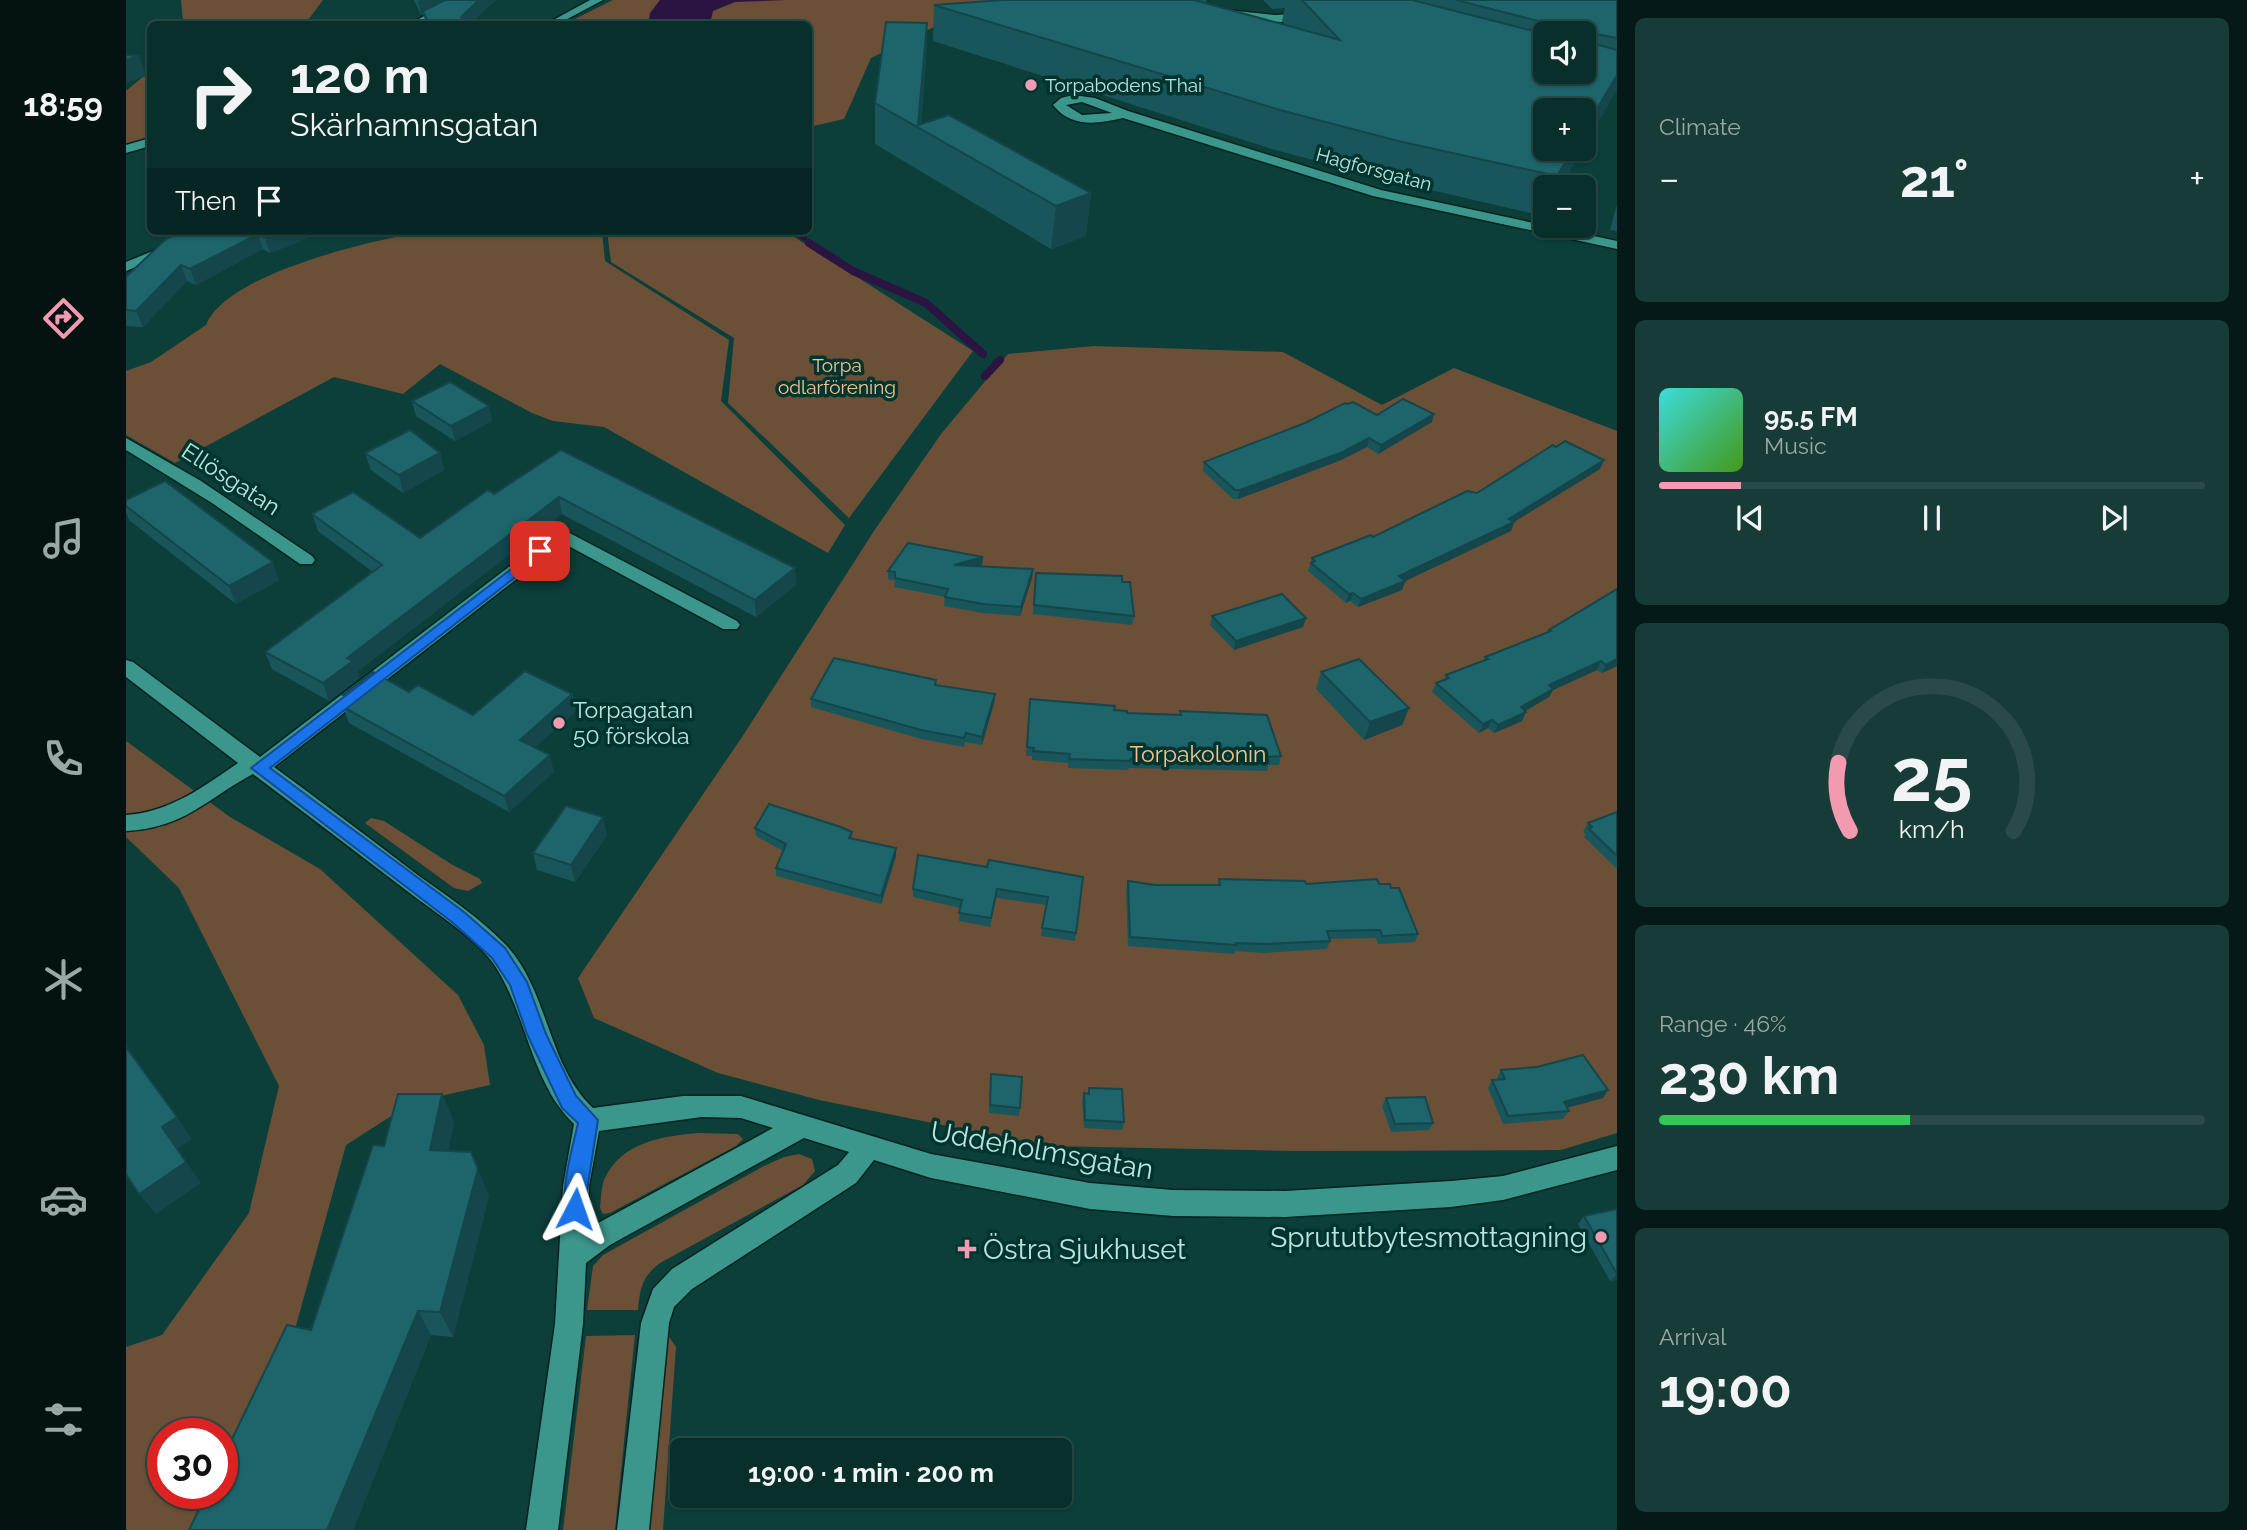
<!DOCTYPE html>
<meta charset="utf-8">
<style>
:root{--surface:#092f2b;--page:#173b37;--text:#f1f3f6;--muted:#99a9a9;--line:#294a47;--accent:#f29aaf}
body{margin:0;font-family:Raleway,sans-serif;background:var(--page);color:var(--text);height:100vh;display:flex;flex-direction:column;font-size:26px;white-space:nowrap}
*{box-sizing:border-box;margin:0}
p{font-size:23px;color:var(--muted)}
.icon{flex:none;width:38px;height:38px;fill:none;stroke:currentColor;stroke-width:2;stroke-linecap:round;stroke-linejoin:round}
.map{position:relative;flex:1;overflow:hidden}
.side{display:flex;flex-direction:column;gap:18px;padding:18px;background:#051a18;width:630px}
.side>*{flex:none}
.top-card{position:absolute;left:21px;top:21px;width:665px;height:214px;border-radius:10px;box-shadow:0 2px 5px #0004,0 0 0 2px var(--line);background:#092f2b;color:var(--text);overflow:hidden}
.tools{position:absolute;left:1407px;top:21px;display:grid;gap:14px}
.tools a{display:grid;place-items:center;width:63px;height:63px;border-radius:10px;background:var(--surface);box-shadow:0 2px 5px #0004,0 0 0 2px var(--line);font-size:35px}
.speed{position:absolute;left:21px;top:1418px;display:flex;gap:14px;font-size:35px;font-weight:700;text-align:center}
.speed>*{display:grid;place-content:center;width:91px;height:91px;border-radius:50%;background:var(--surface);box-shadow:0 2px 5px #0004,0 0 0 2px var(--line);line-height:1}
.speed .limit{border:10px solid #d22;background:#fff;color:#111}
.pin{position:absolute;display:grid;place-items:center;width:60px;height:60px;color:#fff;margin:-30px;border-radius:14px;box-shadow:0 4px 10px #0006}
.me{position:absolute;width:77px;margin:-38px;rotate:4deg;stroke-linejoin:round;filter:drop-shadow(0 0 5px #0008)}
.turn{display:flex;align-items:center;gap:24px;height:147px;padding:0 28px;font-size:32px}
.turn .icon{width:91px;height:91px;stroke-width:2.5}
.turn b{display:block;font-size:49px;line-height:60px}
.then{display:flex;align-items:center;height:66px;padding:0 28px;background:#0003;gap:14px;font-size:26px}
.big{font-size:52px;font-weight:700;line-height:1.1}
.side .widget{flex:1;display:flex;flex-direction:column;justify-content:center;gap:10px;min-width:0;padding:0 24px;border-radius:10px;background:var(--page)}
.side .dial{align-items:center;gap:0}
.dial svg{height:182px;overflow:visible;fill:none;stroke:var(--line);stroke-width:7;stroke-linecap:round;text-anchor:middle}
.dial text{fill:var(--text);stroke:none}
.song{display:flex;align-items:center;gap:21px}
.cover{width:84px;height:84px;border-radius:10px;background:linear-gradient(135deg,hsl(180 70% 55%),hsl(100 70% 35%))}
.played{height:7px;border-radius:4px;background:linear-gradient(90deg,var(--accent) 15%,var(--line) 15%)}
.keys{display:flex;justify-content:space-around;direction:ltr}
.heat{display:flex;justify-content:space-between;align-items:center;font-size:38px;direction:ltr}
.charge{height:10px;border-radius:5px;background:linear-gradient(90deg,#34c759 46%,var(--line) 0)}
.trip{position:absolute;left:544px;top:1438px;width:402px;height:70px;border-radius:10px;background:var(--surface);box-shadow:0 2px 5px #0004,0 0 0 2px var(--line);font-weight:700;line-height:70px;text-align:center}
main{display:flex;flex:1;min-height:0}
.tab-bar{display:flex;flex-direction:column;width:126px;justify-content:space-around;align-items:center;background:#041311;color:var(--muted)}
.tab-bar .icon{width:49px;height:49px}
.tab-bar .selected{color:var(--accent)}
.tab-bar b{font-size:32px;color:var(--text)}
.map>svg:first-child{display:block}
.green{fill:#6b5037}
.water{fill:#2b1342}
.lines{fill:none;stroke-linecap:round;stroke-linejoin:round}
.stream-far1{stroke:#2b1342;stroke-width:6}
.stream{stroke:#2b1342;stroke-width:8}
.street-casing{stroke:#06231f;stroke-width:3}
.street{fill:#3b978c;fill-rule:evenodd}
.wall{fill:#19565c;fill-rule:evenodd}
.shaded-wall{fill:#14464b}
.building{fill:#1d646b;stroke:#14464b;stroke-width:2}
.route{fill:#1a73e8;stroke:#114b97;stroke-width:2}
.poi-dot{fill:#f29aaf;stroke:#00342f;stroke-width:2.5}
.labels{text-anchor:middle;stroke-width:7;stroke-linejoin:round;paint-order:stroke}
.far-poi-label{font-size:19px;fill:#bbe4dd;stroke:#00342f;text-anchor:start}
.far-street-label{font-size:19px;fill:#bbe4dd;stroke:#00342f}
.far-park-label{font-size:19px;fill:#fac28e;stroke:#00342f}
.street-label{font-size:23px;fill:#bbe4dd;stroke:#00342f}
.poi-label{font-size:23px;fill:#bbe4dd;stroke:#00342f;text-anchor:start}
.park-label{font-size:23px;fill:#fac28e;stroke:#00342f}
.near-street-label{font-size:28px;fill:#bbe4dd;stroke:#00342f}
.near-poi-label{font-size:28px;fill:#bbe4dd;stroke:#00342f;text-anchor:end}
</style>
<main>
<nav class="tab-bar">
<b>18:59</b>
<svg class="icon selected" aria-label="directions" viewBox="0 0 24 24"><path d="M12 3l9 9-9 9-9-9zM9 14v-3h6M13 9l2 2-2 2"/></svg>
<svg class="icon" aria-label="music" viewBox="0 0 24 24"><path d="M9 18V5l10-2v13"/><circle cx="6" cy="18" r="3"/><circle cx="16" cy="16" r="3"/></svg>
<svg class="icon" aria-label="phone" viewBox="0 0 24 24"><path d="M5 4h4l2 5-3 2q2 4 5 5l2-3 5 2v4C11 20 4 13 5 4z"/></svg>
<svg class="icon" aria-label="climate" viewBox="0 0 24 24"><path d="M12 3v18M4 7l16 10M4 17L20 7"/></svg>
<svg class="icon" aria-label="car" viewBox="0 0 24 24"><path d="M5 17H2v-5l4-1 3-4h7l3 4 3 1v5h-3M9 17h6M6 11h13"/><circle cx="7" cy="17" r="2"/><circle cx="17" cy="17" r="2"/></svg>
<svg class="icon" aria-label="filters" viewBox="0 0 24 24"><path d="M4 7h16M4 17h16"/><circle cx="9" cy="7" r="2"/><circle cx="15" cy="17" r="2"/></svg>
</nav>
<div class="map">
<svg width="1491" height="1530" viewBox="0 0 1491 1530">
<rect width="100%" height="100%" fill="#0c3f39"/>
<g class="green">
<polygon points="55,0 197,0 179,24 72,24 73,20 57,21"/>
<polygon points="487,0 885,0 814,24 745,58 718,119 683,127 682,24 439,24"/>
<polygon points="24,71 24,139 0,144 0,91"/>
<path d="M303 231H476L479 261 603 340 595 401 719 525 702 553 478 427 427 421 406 413 314 364 277 394 208 377 49 463 0 435V371L25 362 80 325C101 273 249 239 303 231Z"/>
<polygon points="481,231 659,231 847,351 723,518 602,403 608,338 485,262"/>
<polygon points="968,346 1157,352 1256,405 1328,368 1491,431 1491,1133 1435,1150 1170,1151 921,1146 693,1100 592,1073 468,1018 452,978 616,737 748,531 815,434 882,354"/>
<polygon points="0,741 104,817 194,869 332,995 358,1045 364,1085 287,1102 220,1145 168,1333 96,1467 96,1433 37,1433 37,1493 82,1493 63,1530 0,1530 0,1347 36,1335 123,1213 153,1086 53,888 0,837"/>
<polygon points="245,818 258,821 325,864 354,879 356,883 342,891 328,888 239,823"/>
<path d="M573 1133 612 1134 617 1139 610 1146 484 1213 477 1214 474 1208C475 1199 475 1188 478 1180 495 1142 536 1136 573 1133Z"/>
<path d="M673 1154 686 1159 689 1171 677 1185 534 1263C516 1277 514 1288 512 1310H461L467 1266 477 1255 638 1166 658 1157Z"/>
<polygon points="509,1335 489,1530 437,1530 460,1336"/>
<polygon points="542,1335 550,1347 537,1530 518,1530 534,1344"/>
</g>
<polygon class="water" points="534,0 661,0 609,2 587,11 584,24 507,24 523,19 524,13"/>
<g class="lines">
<g class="stream-far1">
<polyline points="671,231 678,238"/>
<polyline points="683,243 686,245"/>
</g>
<g class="stream">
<polyline points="683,243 727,271 800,303 857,354"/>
<polyline points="859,376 874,360"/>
</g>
<g class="street-casing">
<g id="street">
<polygon points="329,0 342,0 296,24 283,24"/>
<polygon points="464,0 477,0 432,24 420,24"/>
<path d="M1092 9 1149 15 1185 13 1190 16C1173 28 1110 19 1088 14L1087 12Z"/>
<path d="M947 95 969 98 1002 111 1255 190 1491 241V249L1247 196 997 118C971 124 945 128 927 105L935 98ZM956 102 986 113 956 115 940 105Z"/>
<polygon points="24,138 24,146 0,153 0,145"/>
<polygon points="76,231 95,231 0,271 0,262"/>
<polygon points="0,438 75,481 186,556 189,560 186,564 174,564 86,503 0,450"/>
<path d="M436 529 611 621 614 625 611 629H597L437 543 148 767C197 803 245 839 293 876 323 897 355 919 380 945 423 991 421 1065 467 1108L557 1096H615L805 1154 964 1183 1047 1190 1159 1191 1325 1181 1377 1176 1491 1146V1170L1377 1200 1325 1207 1159 1217 1047 1216 964 1209 805 1178 748 1160 730 1183 566 1289 548 1307 543 1323 523 1530H491L515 1323 527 1289 546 1269 712 1165 723 1152 678 1138 484 1245 460 1263 457 1324 432 1530H400L429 1324 437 1186 448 1124C404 1082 401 1012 367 963 350 939 309 912 285 894 233 854 180 814 127 774 80 799 59 828 0 831V815C44 812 77 787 112 763L0 677V660L7 662 134 757 430 531ZM576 1117 615 1118 647 1128 461 1229 463 1186 473 1131Z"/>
</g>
</g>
<use href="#street" class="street"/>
</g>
<g class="wall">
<polygon points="288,0 370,0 344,24 300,24 297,14 295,15"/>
<path d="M877 0H1081L1079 4 1160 26 1156 21 1159 8 1146 9 1137 0H1491V89L1434 187H1419V212L1417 216 1262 180 1146 149 807 41 808 5ZM1419 33H1458V72Z"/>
<polygon points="801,23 800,61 795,124 965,193 960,236 925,249 749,144 749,103"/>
<polygon points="1491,204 1491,231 1484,230"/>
<polygon points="59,231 199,231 144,253 137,249 70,285 61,281 17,327 0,326 0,277"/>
<polygon points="286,401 363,406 366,421 329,441 290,416"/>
<polygon points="1222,404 1251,415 1306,422 1252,454 1241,447 1215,460 1112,499 1107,499 1077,471 1078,462 1179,423"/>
<polygon points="435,450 669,568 670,585 630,617 436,514 231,672 233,678 203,701 146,669 139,652 247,572 192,531 186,514 294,538 368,494"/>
<polygon points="239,453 314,453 318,470 277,493 245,470"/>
<polygon points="1474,469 1388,522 1385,531 1279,581 1276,590 1232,607 1224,601 1220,603 1182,571 1186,558 1247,537 1351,493"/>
<polygon points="0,500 153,580 110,604 3,520 0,512"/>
<polygon points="857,557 856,565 853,566 907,569 906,578 894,616 856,613 818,606 819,597 768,587 769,581 762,579 762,571"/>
<polygon points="909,582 996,582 1008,616 1006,625 907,614"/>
<polygon points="1491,589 1491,666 1476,673 1471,670 1427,690 1423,697 1399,711 1396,721 1368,733 1362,728 1353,733 1306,692 1310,683 1318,680 1320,675 1358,660 1359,657 1422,632 1423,630"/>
<polygon points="1086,616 1177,627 1108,650 1084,625"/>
<polygon points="1195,672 1283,708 1276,725 1238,740 1190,689"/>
<polygon points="810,685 869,694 868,703 856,745 839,742 838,747 795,739 685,707 685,699"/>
<polygon points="283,692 347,715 446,694 450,711 409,747 428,772 383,812 223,723 217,707 220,704 217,695"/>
<polygon points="904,699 988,710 1001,713 1054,715 1054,711 1155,756 1153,765 1142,765 1141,771 1003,768 1002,770 942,768 942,763 906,760 906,756 900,756"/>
<polygon points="1491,812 1491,869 1458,837 1460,834 1457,832 1462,823"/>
<polygon points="629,828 726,832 726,838 770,856 755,904 650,876 650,868 657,851 630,836"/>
<polygon points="481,835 449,882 411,870 407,853"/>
<polygon points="861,867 957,877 949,941 915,936 920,905 870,898 864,927 833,921 834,908 787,897 787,889"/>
<polygon points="1093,879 1180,884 1253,884 1265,888 1292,934 1289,942 1252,944 1250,938 1203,939 1204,941 1201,949 1138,953 1109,951 1108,954 1002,946 1000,890 1002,881 1029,885 1092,885"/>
<polygon points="1375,1070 1482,1090 1477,1098 1441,1108 1443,1111 1437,1119 1377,1124 1362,1088 1366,1080 1371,1080 1371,1078"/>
<polygon points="865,1074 894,1108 893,1116 863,1113"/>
<polygon points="963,1088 998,1122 996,1130 958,1128 956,1101 958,1093 962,1093"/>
<polygon points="316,1094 328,1122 322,1151 363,1196 327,1337 305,1335 227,1530 63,1530 185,1330 258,1146"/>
<polygon points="1260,1098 1307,1123 1303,1130 1265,1132 1256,1106"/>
<polygon points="1491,1209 1491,1280 1484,1281 1452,1224 1458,1216"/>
</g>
<g class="shaded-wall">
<polygon points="295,0 323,0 295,15 292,1"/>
<polygon points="353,0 370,0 344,24 336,24 335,17"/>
<polygon points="801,23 800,61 794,129 792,128"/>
<polygon points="13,56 21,76 0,83 0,60"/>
<polygon points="1491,75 1491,89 1458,146 1458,131"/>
<polygon points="1447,149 1456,149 1434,187 1427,187 1431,176"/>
<polygon points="965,193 960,236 925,249 930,206"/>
<polygon points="155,231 199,231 144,253 139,238"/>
<polygon points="132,234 137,249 70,285 64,269"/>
<polygon points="55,265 61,281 17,327 10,311"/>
<polygon points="363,406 366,421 329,441 325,426"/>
<polygon points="1308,414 1306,422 1252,454 1255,445"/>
<polygon points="1243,438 1241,447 1215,460 1112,499 1114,490"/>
<polygon points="314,453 318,470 277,493 273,475"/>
<polygon points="1478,460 1474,469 1388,522 1385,531 1275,583 1279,581 1276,590 1232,607 1235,599 1273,576 1383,519"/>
<polygon points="433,497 436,514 231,672 233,678 203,701 197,683 221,658"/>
<polygon points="857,557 856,565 828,574 828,565"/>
<polygon points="147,562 153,580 110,604 103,586"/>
<polygon points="669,568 670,585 630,617 629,600"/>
<polygon points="907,569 906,578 894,616 895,607"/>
<polygon points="1227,593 1224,601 1220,603 1223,594"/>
<polygon points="1180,618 1177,627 1108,650 1110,641"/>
<polygon points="1491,659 1491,666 1476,673 1480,665"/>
<polygon points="1475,661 1471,670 1427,690 1423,697 1391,716 1395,707 1423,685"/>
<polygon points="446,694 450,711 399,756 394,740"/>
<polygon points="869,694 868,703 856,745 856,737"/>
<polygon points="1283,708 1276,725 1238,740 1244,722"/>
<polygon points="1400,712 1396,721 1368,733 1372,725"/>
<polygon points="1366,720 1362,728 1353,733 1357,724"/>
<polygon points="424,755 428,772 383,812 378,796"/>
<polygon points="477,817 481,835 449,882 445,865"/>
<polygon points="770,848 770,856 755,904 755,896"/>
<polygon points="1482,1090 1477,1098 1432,1110 1438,1102"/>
<polygon points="316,1094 328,1122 317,1177 304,1150"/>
<polygon points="51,1117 66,1139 51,1149 75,1183 30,1214 13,1194 36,1127"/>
<polygon points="345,1152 363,1196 327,1337 314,1312"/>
<polygon points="1491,1274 1491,1280 1484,1281"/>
<polygon points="292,1311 305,1335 227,1530 201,1530"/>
</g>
<g class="building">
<polygon points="319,0 353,0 335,17 338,24 303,24 297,11"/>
<polygon points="877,0 1068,0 1214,40 1176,0 1286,0 1419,34 1419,72 1458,72 1458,41 1491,50 1491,75 1458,131 1458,110 1419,110 1419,149 1447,149 1431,176 1272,141 1154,110 808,5"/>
<polygon points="1330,0 1491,0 1491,38 1465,33 1434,33 1432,26"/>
<polygon points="760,22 801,23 792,125 823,115 965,193 930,206 749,103"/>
<polygon points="0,55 13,56 0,60"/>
<polygon points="59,231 155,231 139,238 132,234 64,269 55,265 10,311 0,310 0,277 40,239"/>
<polygon points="324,382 363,406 325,426 286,401"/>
<polygon points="1277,399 1308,414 1255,445 1243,438 1217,452 1114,490 1109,490 1078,462 1179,423 1219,403 1222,404 1227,402 1251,415"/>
<polygon points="284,430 314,453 273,475 239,453"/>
<polygon points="1439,441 1478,460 1383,519 1388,522 1273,576 1279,581 1235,599 1227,593 1223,594 1185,563 1189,561 1186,558 1245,535 1247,537 1341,491 1351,493 1427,445 1430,447"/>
<polygon points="435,450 669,568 629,600 433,497 221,658 227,661 197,683 139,652 256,565 186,514 227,492 294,538 362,490 368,494"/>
<polygon points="39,481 147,562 103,586 0,506 0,500"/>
<polygon points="782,543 857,557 828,565 907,569 895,607 857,604 819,597 822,589 769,578 769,572 762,571"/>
<polygon points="910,573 996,576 996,582 1004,582 1008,616 908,605"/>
<polygon points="1491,589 1491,659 1480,665 1475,661 1423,685 1427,689 1395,707 1400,712 1372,725 1366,720 1357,724 1310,683 1323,678 1320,675 1362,659 1359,657 1425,631 1423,630"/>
<polygon points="1156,594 1180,618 1110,641 1086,616"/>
<polygon points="708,658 810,680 809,685 869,694 856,737 840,733 838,738 795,730 685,699"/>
<polygon points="1233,659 1283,708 1244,722 1195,672"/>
<polygon points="399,671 446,694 394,740 424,755 378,796 217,707 226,700 217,695 247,672 283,692 292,685 347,715"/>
<polygon points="904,699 989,706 988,710 1001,711 1001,713 1055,715 1054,711 1141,715 1155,756 1141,757 1143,763 1004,759 1004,761 943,759 944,754 907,751 908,748 901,747"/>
<polygon points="643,804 715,827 726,832 723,838 770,848 755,896 650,868 660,844 629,828"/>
<polygon points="440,806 477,817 445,865 407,853"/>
<polygon points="1491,812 1491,856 1463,829 1466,827 1462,823"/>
<polygon points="792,855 861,867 863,860 957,877 950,933 916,928 922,897 871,889 865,918 833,913 836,900 787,889"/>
<polygon points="1093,879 1179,881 1180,884 1251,879 1253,884 1264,884 1265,888 1273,888 1292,934 1256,936 1254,930 1201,931 1204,941 1141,944 1110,943 1111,945 1004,937 1002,881 1029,885 1094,885"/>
<polygon points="0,1047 51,1117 36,1127 60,1162 13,1194 0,1174"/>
<polygon points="1457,1055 1482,1090 1438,1102 1443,1111 1382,1116 1366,1080 1379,1079 1375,1070 1411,1067"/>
<polygon points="865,1074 896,1077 894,1108 864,1105"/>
<polygon points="963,1088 996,1089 998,1122 959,1120 958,1093 963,1094"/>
<polygon points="272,1094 316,1094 304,1150 345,1152 352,1169 314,1312 292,1311 201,1530 63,1530 81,1493 96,1493 96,1460 161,1325 185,1330 247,1145 258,1146"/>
<polygon points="1299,1097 1307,1123 1269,1124 1260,1098"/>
<polygon points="1491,1209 1491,1274 1458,1216"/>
</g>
<path class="route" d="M414 547 421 551 419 554 144 768 338 912 379 948 401 982 420 1034 450 1096 472 1120 457 1216 449 1219 442 1216C432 1194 447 1147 452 1123L436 1108 401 1034 384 985 366 958 326 922 125 768Z"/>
<g class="poi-dot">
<circle cx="905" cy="85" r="7"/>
<circle cx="433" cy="723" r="7"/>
<circle cx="1475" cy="1237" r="7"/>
<path d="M837.5 1238.5h7v7h7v7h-7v7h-7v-7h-7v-7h7z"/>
</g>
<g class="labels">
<g class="far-poi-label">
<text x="919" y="92">Torpabodens Thai</text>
</g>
<g class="far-street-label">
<text transform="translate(1248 169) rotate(15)" y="7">Hagforsgatan</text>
</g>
<g class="far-park-label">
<text x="711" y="372">Torpa<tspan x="711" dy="22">odlarförening</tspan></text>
</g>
<g class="street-label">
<text transform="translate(105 479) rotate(33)" y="8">Ellösgatan</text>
</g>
<g class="poi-label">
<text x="447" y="718">Torpagatan<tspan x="447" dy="26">50 förskola</tspan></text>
</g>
<g class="park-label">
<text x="1072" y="762">Torpakolonin</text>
</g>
<g class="near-street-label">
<text transform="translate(916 1150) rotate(10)" y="10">Uddeholmsgatan</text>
</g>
<g class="near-poi-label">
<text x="1461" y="1247">Sprututbytesmottagning</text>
<text x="857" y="1259" text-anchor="start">Östra Sjukhuset</text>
</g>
</g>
</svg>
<div class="tools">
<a><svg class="icon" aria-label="sound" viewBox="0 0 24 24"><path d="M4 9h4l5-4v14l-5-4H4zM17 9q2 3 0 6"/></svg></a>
<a>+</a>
<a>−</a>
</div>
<div class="speed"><div class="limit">30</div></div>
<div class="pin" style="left:414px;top:551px;background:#d93025"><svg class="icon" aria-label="arrive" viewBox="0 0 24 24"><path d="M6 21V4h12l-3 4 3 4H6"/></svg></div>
<svg class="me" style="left:449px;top:1209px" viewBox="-20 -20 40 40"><path d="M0-17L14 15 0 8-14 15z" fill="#1a73e8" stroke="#fff" stroke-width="4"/></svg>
<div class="trip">19:00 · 1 min · 200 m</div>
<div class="top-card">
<div class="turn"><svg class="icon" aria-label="right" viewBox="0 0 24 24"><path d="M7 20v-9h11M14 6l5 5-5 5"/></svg><div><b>120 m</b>Skärhamnsgatan</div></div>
<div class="then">Then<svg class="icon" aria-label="arrive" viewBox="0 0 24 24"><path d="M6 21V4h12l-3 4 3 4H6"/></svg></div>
</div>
</div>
<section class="side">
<div class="widget"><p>Climate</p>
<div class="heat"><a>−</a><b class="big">21°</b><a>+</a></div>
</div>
<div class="widget">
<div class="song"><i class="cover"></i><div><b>95.5 FM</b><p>Music</p></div></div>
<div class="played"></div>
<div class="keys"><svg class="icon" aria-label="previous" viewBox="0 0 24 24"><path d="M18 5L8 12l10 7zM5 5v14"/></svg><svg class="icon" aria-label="pause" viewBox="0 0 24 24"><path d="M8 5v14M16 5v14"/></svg><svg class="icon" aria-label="next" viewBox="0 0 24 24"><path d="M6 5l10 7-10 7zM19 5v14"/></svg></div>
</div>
<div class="widget dial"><svg viewBox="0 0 100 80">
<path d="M14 69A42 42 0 1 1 86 69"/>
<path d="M14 69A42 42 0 0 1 9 39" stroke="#f29aaf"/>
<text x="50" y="56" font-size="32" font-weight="700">25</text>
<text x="50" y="72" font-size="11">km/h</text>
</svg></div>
<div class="widget"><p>Range · 46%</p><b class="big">230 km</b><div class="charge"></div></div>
<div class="widget"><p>Arrival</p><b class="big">19:00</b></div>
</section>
</main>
